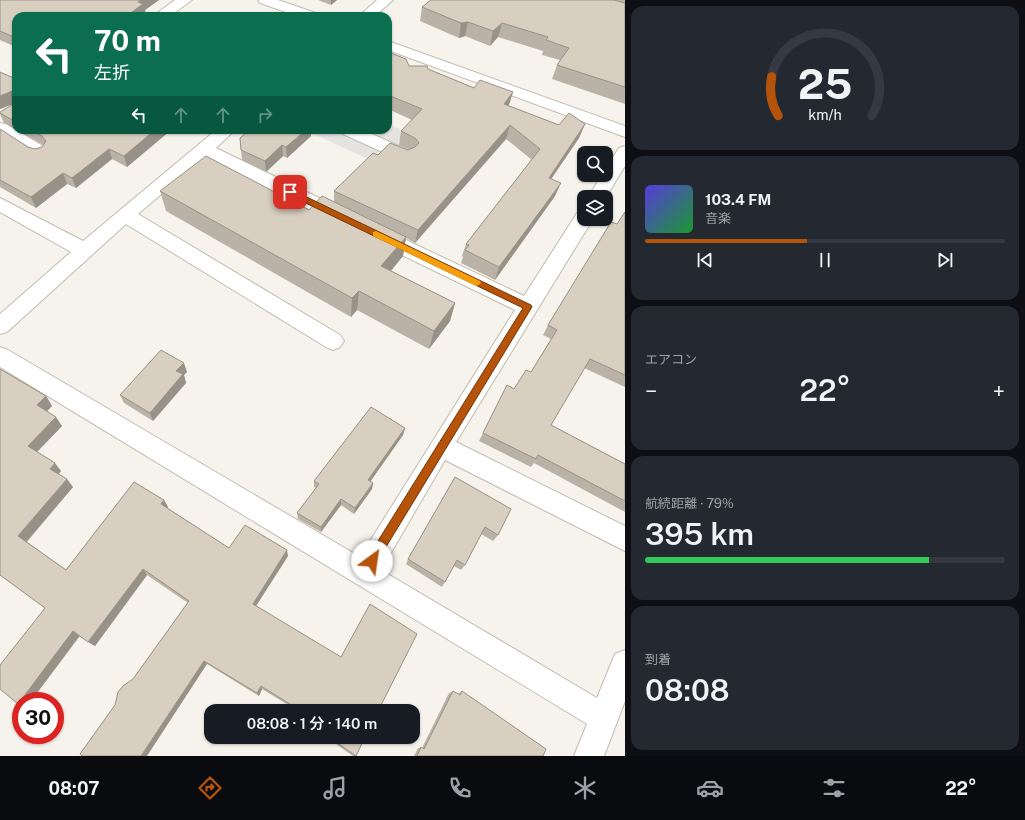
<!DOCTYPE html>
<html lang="ja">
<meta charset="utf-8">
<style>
:root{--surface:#171b24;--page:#242831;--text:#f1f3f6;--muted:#9ea1a6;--line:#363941;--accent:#b45309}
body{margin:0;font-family:"Public Sans","Noto Sans JP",sans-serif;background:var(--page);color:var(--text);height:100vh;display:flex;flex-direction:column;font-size:15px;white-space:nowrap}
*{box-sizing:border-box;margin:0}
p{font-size:13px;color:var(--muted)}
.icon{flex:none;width:22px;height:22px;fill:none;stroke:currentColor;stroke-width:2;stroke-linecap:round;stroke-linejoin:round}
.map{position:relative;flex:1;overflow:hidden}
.panel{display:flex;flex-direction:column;gap:6px;padding:6px;background:#0d0f14;width:400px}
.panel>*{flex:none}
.banner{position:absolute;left:12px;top:12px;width:380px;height:122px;border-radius:12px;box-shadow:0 1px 3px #0004;background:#0b6e4f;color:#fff;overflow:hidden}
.buttons{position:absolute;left:577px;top:146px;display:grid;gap:8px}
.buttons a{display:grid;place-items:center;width:36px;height:36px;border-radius:8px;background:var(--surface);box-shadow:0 1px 3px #0004;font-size:20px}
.speed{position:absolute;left:12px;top:692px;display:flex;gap:8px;font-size:20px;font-weight:700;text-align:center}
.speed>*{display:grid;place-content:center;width:52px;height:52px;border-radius:50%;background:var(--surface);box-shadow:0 1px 3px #0004;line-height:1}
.speed .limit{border:6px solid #d22;background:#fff;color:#111}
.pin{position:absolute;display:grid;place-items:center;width:34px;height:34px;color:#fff;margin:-17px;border-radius:8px;box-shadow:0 2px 6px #0006}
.me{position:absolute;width:44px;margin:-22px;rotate:31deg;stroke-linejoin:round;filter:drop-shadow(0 0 3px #0008)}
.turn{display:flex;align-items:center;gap:14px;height:84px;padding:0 16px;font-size:18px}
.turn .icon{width:52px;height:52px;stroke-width:2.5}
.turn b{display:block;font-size:28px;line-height:34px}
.lanes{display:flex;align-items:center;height:38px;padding:0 16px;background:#0003;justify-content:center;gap:20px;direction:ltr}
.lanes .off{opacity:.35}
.big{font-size:30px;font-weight:600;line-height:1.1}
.panel .tile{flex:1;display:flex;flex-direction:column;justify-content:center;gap:6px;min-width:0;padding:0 14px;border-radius:12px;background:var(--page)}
.panel .dial{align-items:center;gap:0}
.dial svg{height:104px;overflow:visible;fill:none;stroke:var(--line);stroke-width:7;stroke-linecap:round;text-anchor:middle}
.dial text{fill:var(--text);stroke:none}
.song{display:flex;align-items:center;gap:12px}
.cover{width:48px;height:48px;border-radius:6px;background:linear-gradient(135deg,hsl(250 70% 55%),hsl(130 70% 35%))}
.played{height:4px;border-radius:2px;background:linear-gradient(90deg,var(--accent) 45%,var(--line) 45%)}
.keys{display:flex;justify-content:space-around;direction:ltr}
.heat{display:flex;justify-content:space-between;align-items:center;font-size:22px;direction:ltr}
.charge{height:6px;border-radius:3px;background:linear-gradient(90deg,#34c759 79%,var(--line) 0)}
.trip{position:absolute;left:204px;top:704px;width:216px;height:40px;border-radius:12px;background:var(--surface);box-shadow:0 1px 3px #0004;font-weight:600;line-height:40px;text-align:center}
.menu{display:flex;height:64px;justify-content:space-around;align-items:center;background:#090b0e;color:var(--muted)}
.menu .icon{width:28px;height:28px}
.menu .active{color:var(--accent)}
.menu b{font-size:18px;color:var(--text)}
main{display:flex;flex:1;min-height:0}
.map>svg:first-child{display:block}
.parking{fill:#e5e3e0}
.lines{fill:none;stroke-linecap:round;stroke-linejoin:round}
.minor-casing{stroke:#c2bbae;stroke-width:2}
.minor{fill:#fff;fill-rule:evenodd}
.wall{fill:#bab2a6}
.shaded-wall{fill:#979187}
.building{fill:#d8cfc1;stroke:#979187}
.route{fill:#b45309;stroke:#753606}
.slow{fill:#f59e0b}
</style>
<main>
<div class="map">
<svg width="625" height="756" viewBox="0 0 625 756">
<rect width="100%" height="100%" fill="#f6f3ec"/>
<polygon class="parking" points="388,124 408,133 398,143 425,155 405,176 305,130 388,130"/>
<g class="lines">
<g class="minor-casing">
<g id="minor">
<polygon points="175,0 192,0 170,16 153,16"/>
<polygon points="258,0 278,0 316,13 318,16 297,16 260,3"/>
<polygon points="377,0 393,0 375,16 359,16"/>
<polygon points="388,41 625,126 625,137 388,50"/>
<polygon points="0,123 6,124 46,148 49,152 46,156 40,158 34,156 0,135"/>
<polygon points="216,130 235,130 216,148 348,212 350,217 348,222 341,224 334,222 205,157 138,214 340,335 344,341 340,347 333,350 326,347 126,224 7,332 0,334 0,314 71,252 0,212 0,198 83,241"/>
<polygon points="341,130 363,130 412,152 415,156 412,160 406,162 400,160 343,134"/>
<polygon points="625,146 625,166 606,197 588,197 602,175 606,175 606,168 619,148"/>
<polygon points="584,211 584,219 593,219 456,442 625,526 625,551 445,460 381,570 597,698 615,654 625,650 625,701 604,756 574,756 587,724 0,367 0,347 8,350 360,557 515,310 371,240 369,235 371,230 378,228 385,230 524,296 577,213"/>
</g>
</g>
<use href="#minor" class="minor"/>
</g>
<g class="wall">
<polygon points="0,0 159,0 145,10 146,15 16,16 16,47 0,40"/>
<polygon points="318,0 337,0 331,5"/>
<polygon points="431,0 625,0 625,104 552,79 557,65 560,60 542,55 543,51 498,37 490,46 465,36 459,38 420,21 422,7"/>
<polygon points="388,52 409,66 428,69 474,88 513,92 508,106 559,125 585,124 579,138 551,179 555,196 495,280 461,263 463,257 462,256 466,244 532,160 506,139 415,243 406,238 403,256 391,271 455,303 450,321 429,349 357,310 351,317 166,211 160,191 309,210 334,202 334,191 378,155 409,149 399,145 401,131 412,120 388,109"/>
<polygon points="16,79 16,130 4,123 0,114 0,112 12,105 12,104 0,109"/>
<polygon points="0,129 28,147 35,149 42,147 43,145 17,130 101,130 107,133 171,130 127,167 112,159 76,188 67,184 36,208 0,187"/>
<polygon points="311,136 287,158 283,156 266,172 242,160 241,150"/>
<polygon points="625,212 625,387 584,368 551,425 625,464 625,512 534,463 531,467 479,441 507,385 514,389 531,372 551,339 543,335 548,325"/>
<polygon points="187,372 184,375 186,383 153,421 124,403 120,395"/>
<polygon points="46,396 52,406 47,411 62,426 37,452 61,471 59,474 73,487 27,542 66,570 164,500 168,507 167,508 229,548 288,556 256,606 378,711 298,711 262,689 259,696 207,664 133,679 188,603 147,575 95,646 80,636 31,701 45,608 0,575"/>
<polygon points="405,428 403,435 370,482 373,483 372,489 354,514 341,505 321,532 298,519 297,513 316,488 314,487 314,481"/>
<polygon points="455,477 498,535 493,541 481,534 465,565 461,570 454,566 442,587 406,564 408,559"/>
<polygon points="453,691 458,694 462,691 543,756 414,756 418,748 422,748 449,693"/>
<polygon points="326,737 365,737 356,756 353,756"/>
</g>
<g class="shaded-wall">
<polygon points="141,0 159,0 145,10 146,15 144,16 132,12 138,2"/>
<polygon points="331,0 337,0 331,5"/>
<polygon points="468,22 465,36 459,38 461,23"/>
<polygon points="502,23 498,37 490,46 493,31"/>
<polygon points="16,79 16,92 12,82"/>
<polygon points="12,91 16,103 0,109 0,96"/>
<polygon points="513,92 509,105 500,118 504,104"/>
<polygon points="585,124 579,138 543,191 549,178"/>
<polygon points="510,125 506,139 415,243 418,230"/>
<polygon points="155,130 171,130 127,167 124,156"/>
<polygon points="306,130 311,130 311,136 287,158 286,147"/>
<polygon points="282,145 283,156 266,172 265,161"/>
<polygon points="109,149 112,159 76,188 72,178"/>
<polygon points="63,173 67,184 36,208 31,197"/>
<polygon points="561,183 555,196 495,280 499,267"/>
<polygon points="406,237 403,256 379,285 381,266"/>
<polygon points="359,291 357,310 351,317 352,298"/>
<polygon points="455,303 450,321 429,349 434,331"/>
<polygon points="184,363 187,372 184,375 186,383 153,421 150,413 176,371"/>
<polygon points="46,396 52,406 44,414 37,405"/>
<polygon points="56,417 62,426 35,454 28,446"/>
<polygon points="405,428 403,435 367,486 368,480"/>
<polygon points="55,463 61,471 57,476 50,469"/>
<polygon points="67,479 73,487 26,542 18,536"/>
<polygon points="373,483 372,489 354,514 355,508"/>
<polygon points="341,499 341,505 321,532 321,527"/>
<polygon points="164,500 168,507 165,511 161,504"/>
<polygon points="287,550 288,556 254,609 253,604"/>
<polygon points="143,569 147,575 95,646 88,642"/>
<polygon points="73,631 80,635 31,701 21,701 21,704 18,704"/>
<polygon points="204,661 207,664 147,756 141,756"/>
<polygon points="261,686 262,689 259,696 257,693"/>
</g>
<g class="building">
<polygon points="0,0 141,0 138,2 143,4 132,12 144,16 16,16 16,38 0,31"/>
<polygon points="431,0 614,0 625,3 625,87 557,65 569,48 546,40 548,37 502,23 493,31 468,22 461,23 422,7"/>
<polygon points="388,52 406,59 409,66 427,66 428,69 474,88 480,80 513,92 504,104 559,125 569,113 585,124 549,178 561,183 499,267 465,250 469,245 466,244 540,149 510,125 418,230 334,191 373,153 378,155 390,143 408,150 415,147 419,143 415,138 401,131 422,109 388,95"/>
<polygon points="0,72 16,79 12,82 16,84 16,122 0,113 0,112 12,105 12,91 0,96"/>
<polygon points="0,129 28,147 35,149 42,147 46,141 42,136 31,130 101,130 107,133 111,130 155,130 124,156 109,149 72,178 63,173 31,197 0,180"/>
<polygon points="249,130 306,130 286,147 282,145 265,161 241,150 240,138"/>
<polygon points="206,156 309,210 322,196 406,237 381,266 455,303 434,331 359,291 352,298 160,191"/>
<polygon points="625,212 625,375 590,359 551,425 625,464 625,501 538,455 536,459 483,433 507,385 514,389 526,370 531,372 557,330 548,325 611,222 617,224"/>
<polygon points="161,350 184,363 176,371 183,374 150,413 120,395"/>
<polygon points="0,369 46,396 37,405 56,417 28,446 55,463 50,469 67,479 18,536 66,570 134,482 164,500 161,504 229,548 245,525 287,550 253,604 341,657 370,604 417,634 378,711 301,711 261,686 257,693 204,661 141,756 82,756 80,754 115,705 118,692 123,686 133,679 189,601 143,569 88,642 73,631 18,704 0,689 0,665 45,608 0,575"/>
<polygon points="371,407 405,428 368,480 373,483 355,508 341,499 321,527 297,513 319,484 314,481"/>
<polygon points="455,477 511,509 498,535 485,527 465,565 457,560 445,582 408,559"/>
<polygon points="453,691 460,695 462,691 546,749 543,756 417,756 421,747 424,749"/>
<polygon points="329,737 365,737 356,756"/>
</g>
<polygon class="route" points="290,189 531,305 532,307 375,565 372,566 368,565 366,561 368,557 523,308 287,194 286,192"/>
<polygon class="slow" points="376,231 480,281 481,283 477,286 474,285 373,236 373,232"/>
</svg>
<div class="buttons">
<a><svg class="icon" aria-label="search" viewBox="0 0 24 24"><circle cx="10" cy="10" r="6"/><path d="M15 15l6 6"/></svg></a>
<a><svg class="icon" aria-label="layers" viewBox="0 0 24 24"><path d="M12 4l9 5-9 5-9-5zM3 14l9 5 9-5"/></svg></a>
</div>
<div class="speed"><div class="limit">30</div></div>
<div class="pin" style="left:290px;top:192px;background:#d93025"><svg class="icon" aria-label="arrive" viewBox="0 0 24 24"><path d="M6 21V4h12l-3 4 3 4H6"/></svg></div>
<svg class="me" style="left:372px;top:561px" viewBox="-20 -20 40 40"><circle r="19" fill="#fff"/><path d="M0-13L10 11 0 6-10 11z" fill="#b45309"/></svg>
<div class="trip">08:08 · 1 分 · 140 m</div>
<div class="banner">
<div class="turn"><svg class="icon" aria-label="left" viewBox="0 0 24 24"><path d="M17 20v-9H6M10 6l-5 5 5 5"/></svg><div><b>70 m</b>左折</div></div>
<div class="lanes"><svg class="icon" aria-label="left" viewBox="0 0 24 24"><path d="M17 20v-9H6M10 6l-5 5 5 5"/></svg><svg class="icon off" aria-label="ahead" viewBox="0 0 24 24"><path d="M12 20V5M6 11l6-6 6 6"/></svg><svg class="icon off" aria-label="ahead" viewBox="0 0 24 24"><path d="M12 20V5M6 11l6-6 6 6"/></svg><svg class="icon off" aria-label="right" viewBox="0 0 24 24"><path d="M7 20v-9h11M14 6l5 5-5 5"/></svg></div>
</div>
</div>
<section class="panel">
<div class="tile dial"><svg viewBox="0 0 100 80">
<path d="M14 69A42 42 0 1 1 86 69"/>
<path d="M14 69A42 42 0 0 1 9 39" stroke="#b45309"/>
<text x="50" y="56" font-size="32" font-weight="700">25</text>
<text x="50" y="72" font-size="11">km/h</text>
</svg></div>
<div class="tile">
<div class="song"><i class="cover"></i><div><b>103.4 FM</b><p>音楽</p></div></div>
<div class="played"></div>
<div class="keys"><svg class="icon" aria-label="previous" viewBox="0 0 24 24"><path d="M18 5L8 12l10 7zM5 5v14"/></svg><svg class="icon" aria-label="pause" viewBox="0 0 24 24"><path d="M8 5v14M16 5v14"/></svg><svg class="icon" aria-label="next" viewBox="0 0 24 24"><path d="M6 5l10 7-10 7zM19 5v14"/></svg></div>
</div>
<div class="tile"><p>エアコン</p>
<div class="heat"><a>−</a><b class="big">22°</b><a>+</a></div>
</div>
<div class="tile"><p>航続距離 · 79%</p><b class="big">395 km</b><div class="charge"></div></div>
<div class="tile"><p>到着</p><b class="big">08:08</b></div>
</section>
</main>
<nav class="menu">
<b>08:07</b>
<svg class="icon active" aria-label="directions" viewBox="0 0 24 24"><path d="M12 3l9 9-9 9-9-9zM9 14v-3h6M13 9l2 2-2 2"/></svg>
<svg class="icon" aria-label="music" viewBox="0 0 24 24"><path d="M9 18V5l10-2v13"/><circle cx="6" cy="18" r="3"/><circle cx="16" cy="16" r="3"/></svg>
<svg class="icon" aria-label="phone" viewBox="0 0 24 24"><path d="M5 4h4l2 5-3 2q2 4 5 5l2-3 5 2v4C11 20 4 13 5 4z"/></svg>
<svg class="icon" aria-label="climate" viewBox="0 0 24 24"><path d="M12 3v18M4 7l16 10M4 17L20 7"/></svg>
<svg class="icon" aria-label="car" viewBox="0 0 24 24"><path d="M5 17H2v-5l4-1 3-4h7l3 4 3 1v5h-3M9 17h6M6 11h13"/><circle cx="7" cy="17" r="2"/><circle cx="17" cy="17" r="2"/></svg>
<svg class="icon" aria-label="filters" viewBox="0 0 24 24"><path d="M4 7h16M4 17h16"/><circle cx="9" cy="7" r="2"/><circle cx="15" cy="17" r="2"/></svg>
<b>22°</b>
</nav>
